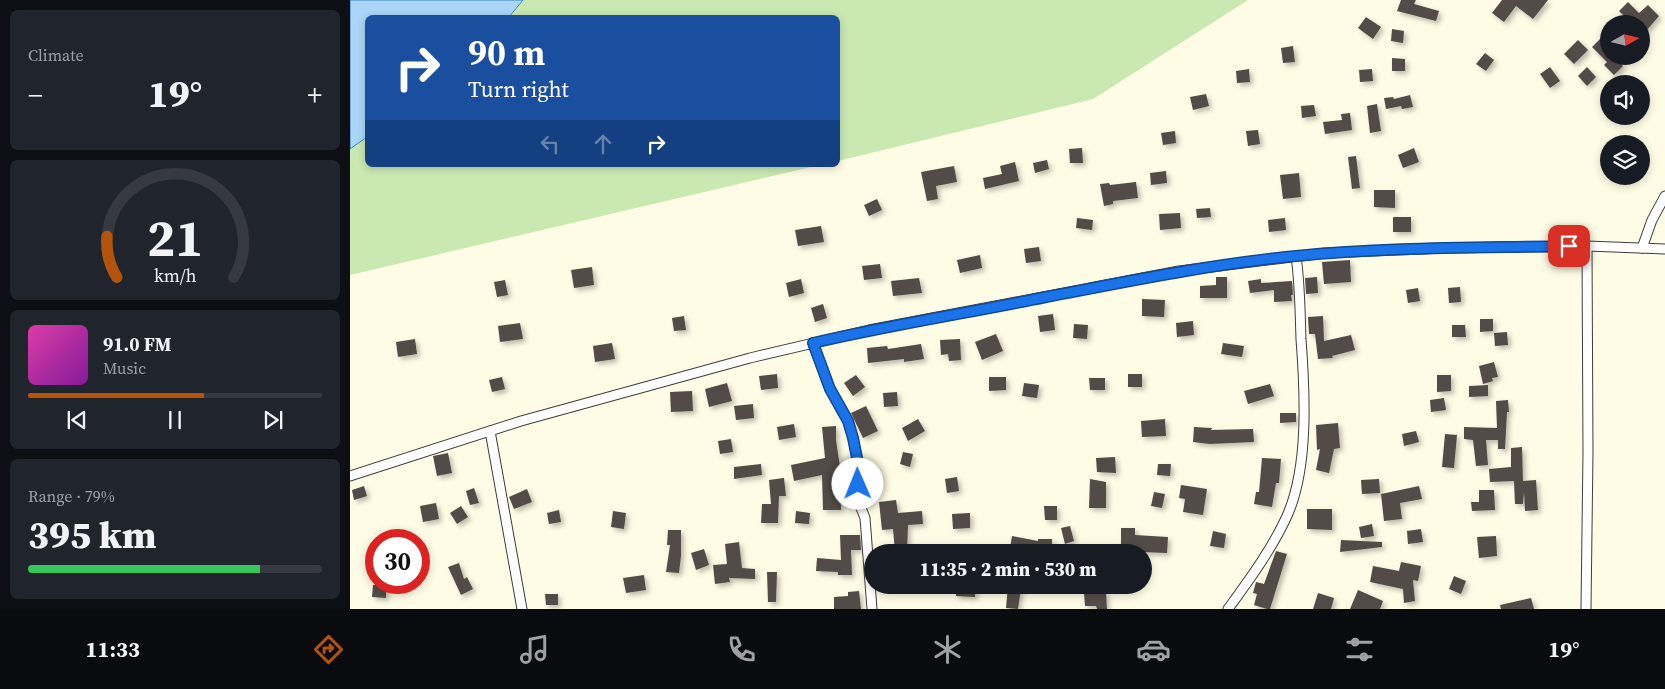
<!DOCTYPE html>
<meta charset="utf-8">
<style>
:root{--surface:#171b24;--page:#20242c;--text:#f1f3f6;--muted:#9ea1a6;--line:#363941;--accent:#b45309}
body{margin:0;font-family:"Source Serif 4",serif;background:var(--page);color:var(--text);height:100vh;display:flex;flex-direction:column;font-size:19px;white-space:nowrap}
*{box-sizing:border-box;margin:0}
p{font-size:16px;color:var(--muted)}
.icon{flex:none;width:28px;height:28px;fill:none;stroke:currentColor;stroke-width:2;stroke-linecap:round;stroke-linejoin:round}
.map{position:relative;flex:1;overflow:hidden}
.drawer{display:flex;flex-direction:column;gap:10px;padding:10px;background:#0d0f14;width:350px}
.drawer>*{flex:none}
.guide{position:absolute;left:15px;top:15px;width:475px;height:152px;border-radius:8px;box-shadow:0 2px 8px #0003;background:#1a4fa0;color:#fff;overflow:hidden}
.needle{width:32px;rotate:82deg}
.fabs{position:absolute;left:1250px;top:15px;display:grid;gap:10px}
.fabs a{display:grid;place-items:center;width:50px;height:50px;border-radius:50%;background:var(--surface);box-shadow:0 2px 8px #0003;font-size:25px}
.speed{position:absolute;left:15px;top:529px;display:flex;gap:10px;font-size:25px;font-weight:700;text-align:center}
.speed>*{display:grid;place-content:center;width:65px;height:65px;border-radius:50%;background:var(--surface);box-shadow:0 2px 8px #0003;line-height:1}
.speed .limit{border:8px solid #d22;background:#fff;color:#111}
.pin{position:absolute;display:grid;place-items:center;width:42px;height:42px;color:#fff;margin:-21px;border-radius:10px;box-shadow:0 2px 8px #0006}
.me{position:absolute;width:55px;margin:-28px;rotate:359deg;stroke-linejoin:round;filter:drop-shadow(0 0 4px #0008)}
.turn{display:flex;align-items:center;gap:18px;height:105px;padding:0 20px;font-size:22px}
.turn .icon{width:65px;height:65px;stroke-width:2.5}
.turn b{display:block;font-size:35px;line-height:42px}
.lanes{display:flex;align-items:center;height:48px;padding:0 20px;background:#0003;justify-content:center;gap:25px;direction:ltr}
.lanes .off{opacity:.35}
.big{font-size:38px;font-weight:800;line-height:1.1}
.drawer .tile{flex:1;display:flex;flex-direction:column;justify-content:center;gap:8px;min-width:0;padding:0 18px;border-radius:8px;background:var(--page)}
.drawer .dial{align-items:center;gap:0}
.dial svg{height:130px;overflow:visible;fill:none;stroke:var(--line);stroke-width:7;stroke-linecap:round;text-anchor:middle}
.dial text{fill:var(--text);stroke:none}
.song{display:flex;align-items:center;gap:15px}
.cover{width:60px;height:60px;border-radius:8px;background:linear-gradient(135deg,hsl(320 70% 55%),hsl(290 70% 35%))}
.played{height:5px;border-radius:2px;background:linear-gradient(90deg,var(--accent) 60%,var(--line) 60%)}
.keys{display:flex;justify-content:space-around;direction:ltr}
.heat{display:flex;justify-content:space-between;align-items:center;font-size:28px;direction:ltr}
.charge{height:8px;border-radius:4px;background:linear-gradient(90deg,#34c759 79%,var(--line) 0)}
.trip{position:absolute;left:514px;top:544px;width:288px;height:50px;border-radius:25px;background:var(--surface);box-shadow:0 2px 8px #0003;font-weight:800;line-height:50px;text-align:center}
.tabs{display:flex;height:80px;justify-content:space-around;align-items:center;background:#090b0e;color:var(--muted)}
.tabs .icon{width:35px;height:35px}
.tabs .selected{color:var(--accent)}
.tabs b{font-size:22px;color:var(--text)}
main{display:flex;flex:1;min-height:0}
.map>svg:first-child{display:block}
.green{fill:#cae8b1}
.water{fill:#abd6f7;stroke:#3186ce}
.building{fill:#524c46;filter:url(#shadow)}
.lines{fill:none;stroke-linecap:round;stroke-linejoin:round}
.minor-casing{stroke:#3d3d3d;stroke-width:11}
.minor{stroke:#fff;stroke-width:9}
.route-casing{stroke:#114b97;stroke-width:12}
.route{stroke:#1a73e8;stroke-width:9}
</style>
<main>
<section class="drawer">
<div class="tile"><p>Climate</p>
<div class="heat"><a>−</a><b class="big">19°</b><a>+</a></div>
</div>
<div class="tile dial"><svg viewBox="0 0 100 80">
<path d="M14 69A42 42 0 1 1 86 69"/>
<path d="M14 69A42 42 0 0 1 8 44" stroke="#b45309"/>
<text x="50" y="56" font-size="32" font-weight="700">21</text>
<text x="50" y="72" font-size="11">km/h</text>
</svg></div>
<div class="tile">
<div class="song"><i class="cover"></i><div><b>91.0 FM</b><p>Music</p></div></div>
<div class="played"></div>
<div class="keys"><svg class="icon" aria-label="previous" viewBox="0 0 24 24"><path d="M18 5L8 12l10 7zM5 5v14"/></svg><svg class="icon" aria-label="pause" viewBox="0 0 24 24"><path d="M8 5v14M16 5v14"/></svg><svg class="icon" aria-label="next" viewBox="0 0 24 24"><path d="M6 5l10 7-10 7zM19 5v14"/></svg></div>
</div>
<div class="tile"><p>Range · 79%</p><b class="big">395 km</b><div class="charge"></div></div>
</section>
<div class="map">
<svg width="1315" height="609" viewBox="0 0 1315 609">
<defs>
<filter id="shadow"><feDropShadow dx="3" dy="3" stdDeviation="2.5" flood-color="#0004"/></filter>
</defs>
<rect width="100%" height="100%" fill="#fffce6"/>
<g class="green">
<polygon points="173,0 898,0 743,99 488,161 488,18 159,18"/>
<polygon points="17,137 18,165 470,165 0,275 0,149"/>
</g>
<polygon class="water" points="0,0 173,0 159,17 18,18 17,137 0,149"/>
<g class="building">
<polygon points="1051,0 1066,0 1064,4 1089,11 1086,21 1047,11"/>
<polygon points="1152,0 1198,0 1183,19 1166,6 1154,22 1142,13"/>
<polygon points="1278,2 1289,13 1298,5 1309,16 1296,31 1291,27 1291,24 1288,24 1282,18 1279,21 1269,11"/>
<polygon points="1016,17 1031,27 1023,39 1008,28"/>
<polygon points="1042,29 1054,31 1053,43 1041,41"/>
<polygon points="1251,38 1259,45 1259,60 1263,56 1273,66 1264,75 1254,65 1257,62 1242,47"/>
<polygon points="1228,40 1238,50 1224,64 1214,54"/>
<polygon points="943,46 945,62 933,63 931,48"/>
<polygon points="1135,53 1144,60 1136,71 1126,64"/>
<polygon points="1042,58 1055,59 1055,71 1042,71"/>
<polygon points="1200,67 1210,81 1200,88 1190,74"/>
<polygon points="1237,67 1246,77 1237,86 1228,76"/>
<polygon points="899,69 900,82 887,83 886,71"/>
<polygon points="1022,69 1023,81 1010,82 1009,70"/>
<polygon points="856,94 859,106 843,110 840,97"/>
<polygon points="1060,95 1063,107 1052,109 1051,106 1036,109 1034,98 1043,97 1044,99"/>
<polygon points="1027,104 1031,131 1020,133 1017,106"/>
<polygon points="964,105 966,116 952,118 951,106"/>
<polygon points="1000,113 1002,130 975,134 973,122 992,120 991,114"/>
<polygon points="908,130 910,144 898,146 896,131"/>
<polygon points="825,131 826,143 813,145 811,133"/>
<polygon points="732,148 733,163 720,163 719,149"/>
<polygon points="1064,148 1069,162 1053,168 1048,155"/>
<polygon points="1006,156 1010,188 1002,189 998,157"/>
<polygon points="697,160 699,169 685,173 683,163"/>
<polygon points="665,162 669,181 635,189 633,178 652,174 650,166"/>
<polygon points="604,166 607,182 586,186 588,199 577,201 571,172"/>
<polygon points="816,171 817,183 801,185 800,173"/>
<polygon points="949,173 951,197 933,199 930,175"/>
<polygon points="786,182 788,198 763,201 763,204 754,206 750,184 759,183 760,185"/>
<polygon points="1024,190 1045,190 1045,208 1024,207"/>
<polygon points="527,199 532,210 519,216 514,205"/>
<polygon points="860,208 861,217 847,218 846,209"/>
<polygon points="830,213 831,228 810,230 809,214"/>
<rect x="1043" y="217" width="18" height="15"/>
<polygon points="727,218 743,220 742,230 726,228"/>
<polygon points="935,218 936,230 919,232 918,220"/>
<polygon points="471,226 474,242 448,246 445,230"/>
<polygon points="689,247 691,261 676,263 674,249"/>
<polygon points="630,255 632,268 610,273 607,260"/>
<polygon points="1000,260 1001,282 974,284 972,262"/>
<polygon points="530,264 532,278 514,280 512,266"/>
<polygon points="242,267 244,285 224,288 221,270"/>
<polygon points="866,277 877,277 877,298 850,298 850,286 866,285"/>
<polygon points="967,277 968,293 956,294 955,278"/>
<polygon points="569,278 572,293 543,296 541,281"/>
<polygon points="451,279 454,293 439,297 436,283"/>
<polygon points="911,279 911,283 942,281 943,295 941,295 942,301 924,302 924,290 900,293 898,281"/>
<polygon points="155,280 158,295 147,297 144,282"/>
<polygon points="1110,287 1111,302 1099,303 1098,288"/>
<polygon points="1068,288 1070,301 1058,303 1056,290"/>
<polygon points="792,299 815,300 814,317 792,316"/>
<polygon points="473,304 477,318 465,322 461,308"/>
<polygon points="703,314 705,330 690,332 688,316"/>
<polygon points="334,316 336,330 324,331 322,318"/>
<polygon points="973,316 974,341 1001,335 1005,350 982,356 983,358 968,359 965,334 959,334 958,317"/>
<polygon points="1130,319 1143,319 1143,331 1130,332"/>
<polygon points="843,321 844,335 827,337 826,323"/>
<polygon points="170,323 173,339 150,342 148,326"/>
<polygon points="724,324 738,325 737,339 723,338"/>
<polygon points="1102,325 1115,325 1116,337 1102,337"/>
<polygon points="1157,332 1158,345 1145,346 1144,333"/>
<polygon points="646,334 653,351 632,360 625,342"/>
<polygon points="65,339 67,354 48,357 46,342"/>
<polygon points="610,339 611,360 599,361 598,354 591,355 590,340"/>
<polygon points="262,343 265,359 245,362 243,346"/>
<polygon points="873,343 894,346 892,357 871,354"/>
<polygon points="571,344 574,359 554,362 554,359 518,363 517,348 537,346 538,349"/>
<polygon points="1144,362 1148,377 1142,378 1143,381 1133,384 1129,366"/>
<polygon points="427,374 428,388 411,390 409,376"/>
<rect x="778" y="374" width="14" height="13"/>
<polygon points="506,375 515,387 503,396 494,383"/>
<polygon points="1087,375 1101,375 1101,391 1087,392"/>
<polygon points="152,377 155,389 142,392 139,380"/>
<polygon points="639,377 656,377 656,390 639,391"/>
<polygon points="739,378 755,378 755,390 740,390"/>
<polygon points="377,383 382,401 359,407 355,389"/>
<polygon points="674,383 689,385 687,398 672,396"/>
<polygon points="920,384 924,396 898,404 894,391"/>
<polygon points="1138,385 1138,396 1119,397 1119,386"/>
<polygon points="342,391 343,411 321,412 320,392"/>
<polygon points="547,392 548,406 534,407 533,393"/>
<polygon points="1094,398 1096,410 1081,412 1080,400"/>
<polygon points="1158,400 1159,412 1157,412 1155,449 1148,449 1148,440 1136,440 1138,465 1126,466 1123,440 1114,439 1114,427 1147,428 1146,401"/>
<polygon points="403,404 404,418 386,420 384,406"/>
<polygon points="516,406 528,431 513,438 501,413"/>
<polygon points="930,413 946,413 946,422 930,423"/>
<polygon points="568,419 575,431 558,441 552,428"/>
<polygon points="815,419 816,436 792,437 791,421"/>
<polygon points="988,423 990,448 984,449 979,473 966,470 970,449 967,450 966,425"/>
<polygon points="444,424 446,437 429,440 427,427"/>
<polygon points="486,426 486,440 490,467 491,510 473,510 472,475 444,481 441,465 475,458 472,427"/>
<polygon points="844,427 862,428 861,430 903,429 904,442 860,444 843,442"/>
<polygon points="1066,431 1069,442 1054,446 1052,434"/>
<polygon points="1095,434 1107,435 1104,468 1092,467"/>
<polygon points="381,439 383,452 370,454 368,441"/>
<polygon points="1172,447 1173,481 1186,480 1188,510 1175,511 1174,492 1173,504 1165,504 1164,481 1140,482 1139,469 1161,467 1161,448"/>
<polygon points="553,452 563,454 560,467 550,464"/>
<polygon points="98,453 102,473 87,476 83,456"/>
<polygon points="765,457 766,473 747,472 746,458"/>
<polygon points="912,458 931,459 929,483 926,483 922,507 904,504 906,492 909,492"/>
<polygon points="411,464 412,475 384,479 384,467"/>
<polygon points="808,464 821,464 820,476 807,475"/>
<polygon points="607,477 609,491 597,493 595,479"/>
<polygon points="434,478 436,496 429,496 428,523 411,523 412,504 421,504 419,480"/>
<polygon points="740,479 756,482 756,508 739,508"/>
<polygon points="1029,479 1030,493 1012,494 1011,480"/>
<polygon points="831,485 857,489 853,515 833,512 835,499 829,498"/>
<polygon points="14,486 17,496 4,500 2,490"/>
<polygon points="1069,486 1072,499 1050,503 1052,519 1034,521 1031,494"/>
<polygon points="124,488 129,503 120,505 116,491"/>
<polygon points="177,489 182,502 164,509 159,497"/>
<polygon points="1129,490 1144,490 1145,510 1122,511 1121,502 1129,502"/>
<polygon points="804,492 815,494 812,508 801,506"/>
<polygon points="546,500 548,513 572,511 573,524 558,525 557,552 545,552 543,529 532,530 529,502"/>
<polygon points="86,503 89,519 73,522 70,506"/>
<polygon points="111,506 118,517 107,524 100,513"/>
<polygon points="694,506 707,506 707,520 695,520"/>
<polygon points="957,509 982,509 982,530 957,529"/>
<polygon points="209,510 211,522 199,524 197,513"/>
<polygon points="263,511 276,513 274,529 261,527"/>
<polygon points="446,511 460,513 459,524 445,523"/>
<polygon points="620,513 620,528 603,529 602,514"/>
<polygon points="1022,524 1024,536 1011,538 1009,527"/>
<polygon points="720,526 724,541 715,544 711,528"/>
<polygon points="771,528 785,528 785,535 818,537 817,553 793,552 793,550 771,550"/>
<polygon points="1071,529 1073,542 1058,544 1057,531"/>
<polygon points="318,530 331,530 331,556 329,573 316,572 320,545 317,545"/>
<polygon points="863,531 876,534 874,548 860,546"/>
<polygon points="490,535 510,535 511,550 501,550 502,575 488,575 488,572 466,571 467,558 491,560"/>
<polygon points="662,536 688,541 688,539 702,539 702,551 675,551 660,548"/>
<polygon points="1146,536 1147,556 1129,558 1127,537"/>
<polygon points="991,540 1032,542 1032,547 990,552"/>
<polygon points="389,542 392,568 405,569 405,579 379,578 380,582 365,584 363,565 377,564 375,544"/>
<polygon points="354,549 359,565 346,570 341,553"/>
<polygon points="926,551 937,554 920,609 917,609 904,605 907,594 903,593 906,582 914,584"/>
<polygon points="1051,562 1071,566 1068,581 1063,580 1065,601 1054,603 1053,589 1020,582 1023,566 1049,571"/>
<polygon points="109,563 114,579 117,577 123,589 111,595 98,567"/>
<polygon points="417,572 427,572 426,602 418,602"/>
<polygon points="294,575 296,590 276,593 273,578"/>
<polygon points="1104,576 1116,581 1111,594 1099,589"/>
<polygon points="23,585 36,585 36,598 22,597"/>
<polygon points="606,585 625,585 625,597 606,596"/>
<polygon points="658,586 671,588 668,609 656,608"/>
<polygon points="1008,590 1033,601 1030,609 1000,609"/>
<polygon points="509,591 511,609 484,609 484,597 498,596 498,592"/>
<polygon points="756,592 757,609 747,609 746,606 735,606 734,593"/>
<polygon points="968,593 984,598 981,609 963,609"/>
<polygon points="195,594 208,594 208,605 196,605"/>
<polygon points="1181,598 1184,609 1151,609 1150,605"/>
</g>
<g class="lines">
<g class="minor-casing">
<g id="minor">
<polyline points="1292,248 1302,220 1315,196"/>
<polyline points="463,343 480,389 498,421 503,438 509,467 507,498 515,518 522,609"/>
<polyline points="140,431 172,609"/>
<polyline points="0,476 171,421 400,358 519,330 829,271 975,253 1096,248 1237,246 1315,249"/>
<path d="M878 609C899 580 922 549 937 516 959 467 955 392 951 339 950 311 950 284 946 256"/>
<polyline points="1236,609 1238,452 1237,246"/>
</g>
</g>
<use href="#minor" class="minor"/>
</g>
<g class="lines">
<g class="route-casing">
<path id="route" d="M508 484 509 468 503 438 498 421 480 389 463 343C540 325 618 313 696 297 780 281 862 264 946 256 1037 247 1128 248 1219 246"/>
</g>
<use href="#route" class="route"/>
</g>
</svg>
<div class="fabs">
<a><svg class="needle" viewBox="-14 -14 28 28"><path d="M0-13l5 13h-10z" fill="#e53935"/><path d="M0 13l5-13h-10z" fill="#9ea1a6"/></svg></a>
<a><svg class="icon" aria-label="sound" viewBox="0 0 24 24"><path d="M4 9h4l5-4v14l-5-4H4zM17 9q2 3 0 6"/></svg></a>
<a><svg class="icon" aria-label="layers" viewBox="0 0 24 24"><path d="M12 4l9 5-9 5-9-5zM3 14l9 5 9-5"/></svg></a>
</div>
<div class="speed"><div class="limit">30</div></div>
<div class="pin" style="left:1219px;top:246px;background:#d93025"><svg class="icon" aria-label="arrive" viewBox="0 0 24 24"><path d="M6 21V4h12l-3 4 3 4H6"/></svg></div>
<svg class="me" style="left:508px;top:484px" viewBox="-20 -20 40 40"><circle r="19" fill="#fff"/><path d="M0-13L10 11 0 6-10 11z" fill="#1a73e8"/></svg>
<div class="trip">11:35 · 2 min · 530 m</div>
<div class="guide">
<div class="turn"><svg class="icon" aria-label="right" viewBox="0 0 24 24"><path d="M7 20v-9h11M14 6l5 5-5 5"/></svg><div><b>90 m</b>Turn right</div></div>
<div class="lanes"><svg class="icon off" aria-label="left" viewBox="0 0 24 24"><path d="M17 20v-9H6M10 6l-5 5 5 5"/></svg><svg class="icon off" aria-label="ahead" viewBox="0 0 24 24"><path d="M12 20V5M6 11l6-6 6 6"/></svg><svg class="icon" aria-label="right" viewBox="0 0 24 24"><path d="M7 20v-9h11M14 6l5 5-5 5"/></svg></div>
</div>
</div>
</main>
<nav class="tabs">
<b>11:33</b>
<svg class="icon selected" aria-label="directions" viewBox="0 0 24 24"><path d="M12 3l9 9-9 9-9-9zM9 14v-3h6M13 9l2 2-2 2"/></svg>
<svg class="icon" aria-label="music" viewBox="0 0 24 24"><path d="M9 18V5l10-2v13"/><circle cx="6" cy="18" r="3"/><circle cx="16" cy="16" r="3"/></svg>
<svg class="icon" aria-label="phone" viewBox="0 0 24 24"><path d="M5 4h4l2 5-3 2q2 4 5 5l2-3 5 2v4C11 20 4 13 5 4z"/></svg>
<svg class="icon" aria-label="climate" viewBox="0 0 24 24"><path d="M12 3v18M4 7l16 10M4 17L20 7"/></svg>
<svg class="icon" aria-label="car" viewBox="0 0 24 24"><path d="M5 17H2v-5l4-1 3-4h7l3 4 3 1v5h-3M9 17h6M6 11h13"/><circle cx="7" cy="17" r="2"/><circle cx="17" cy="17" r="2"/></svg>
<svg class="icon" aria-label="filters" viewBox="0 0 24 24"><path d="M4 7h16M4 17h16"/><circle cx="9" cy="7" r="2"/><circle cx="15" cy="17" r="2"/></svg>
<b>19°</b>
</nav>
